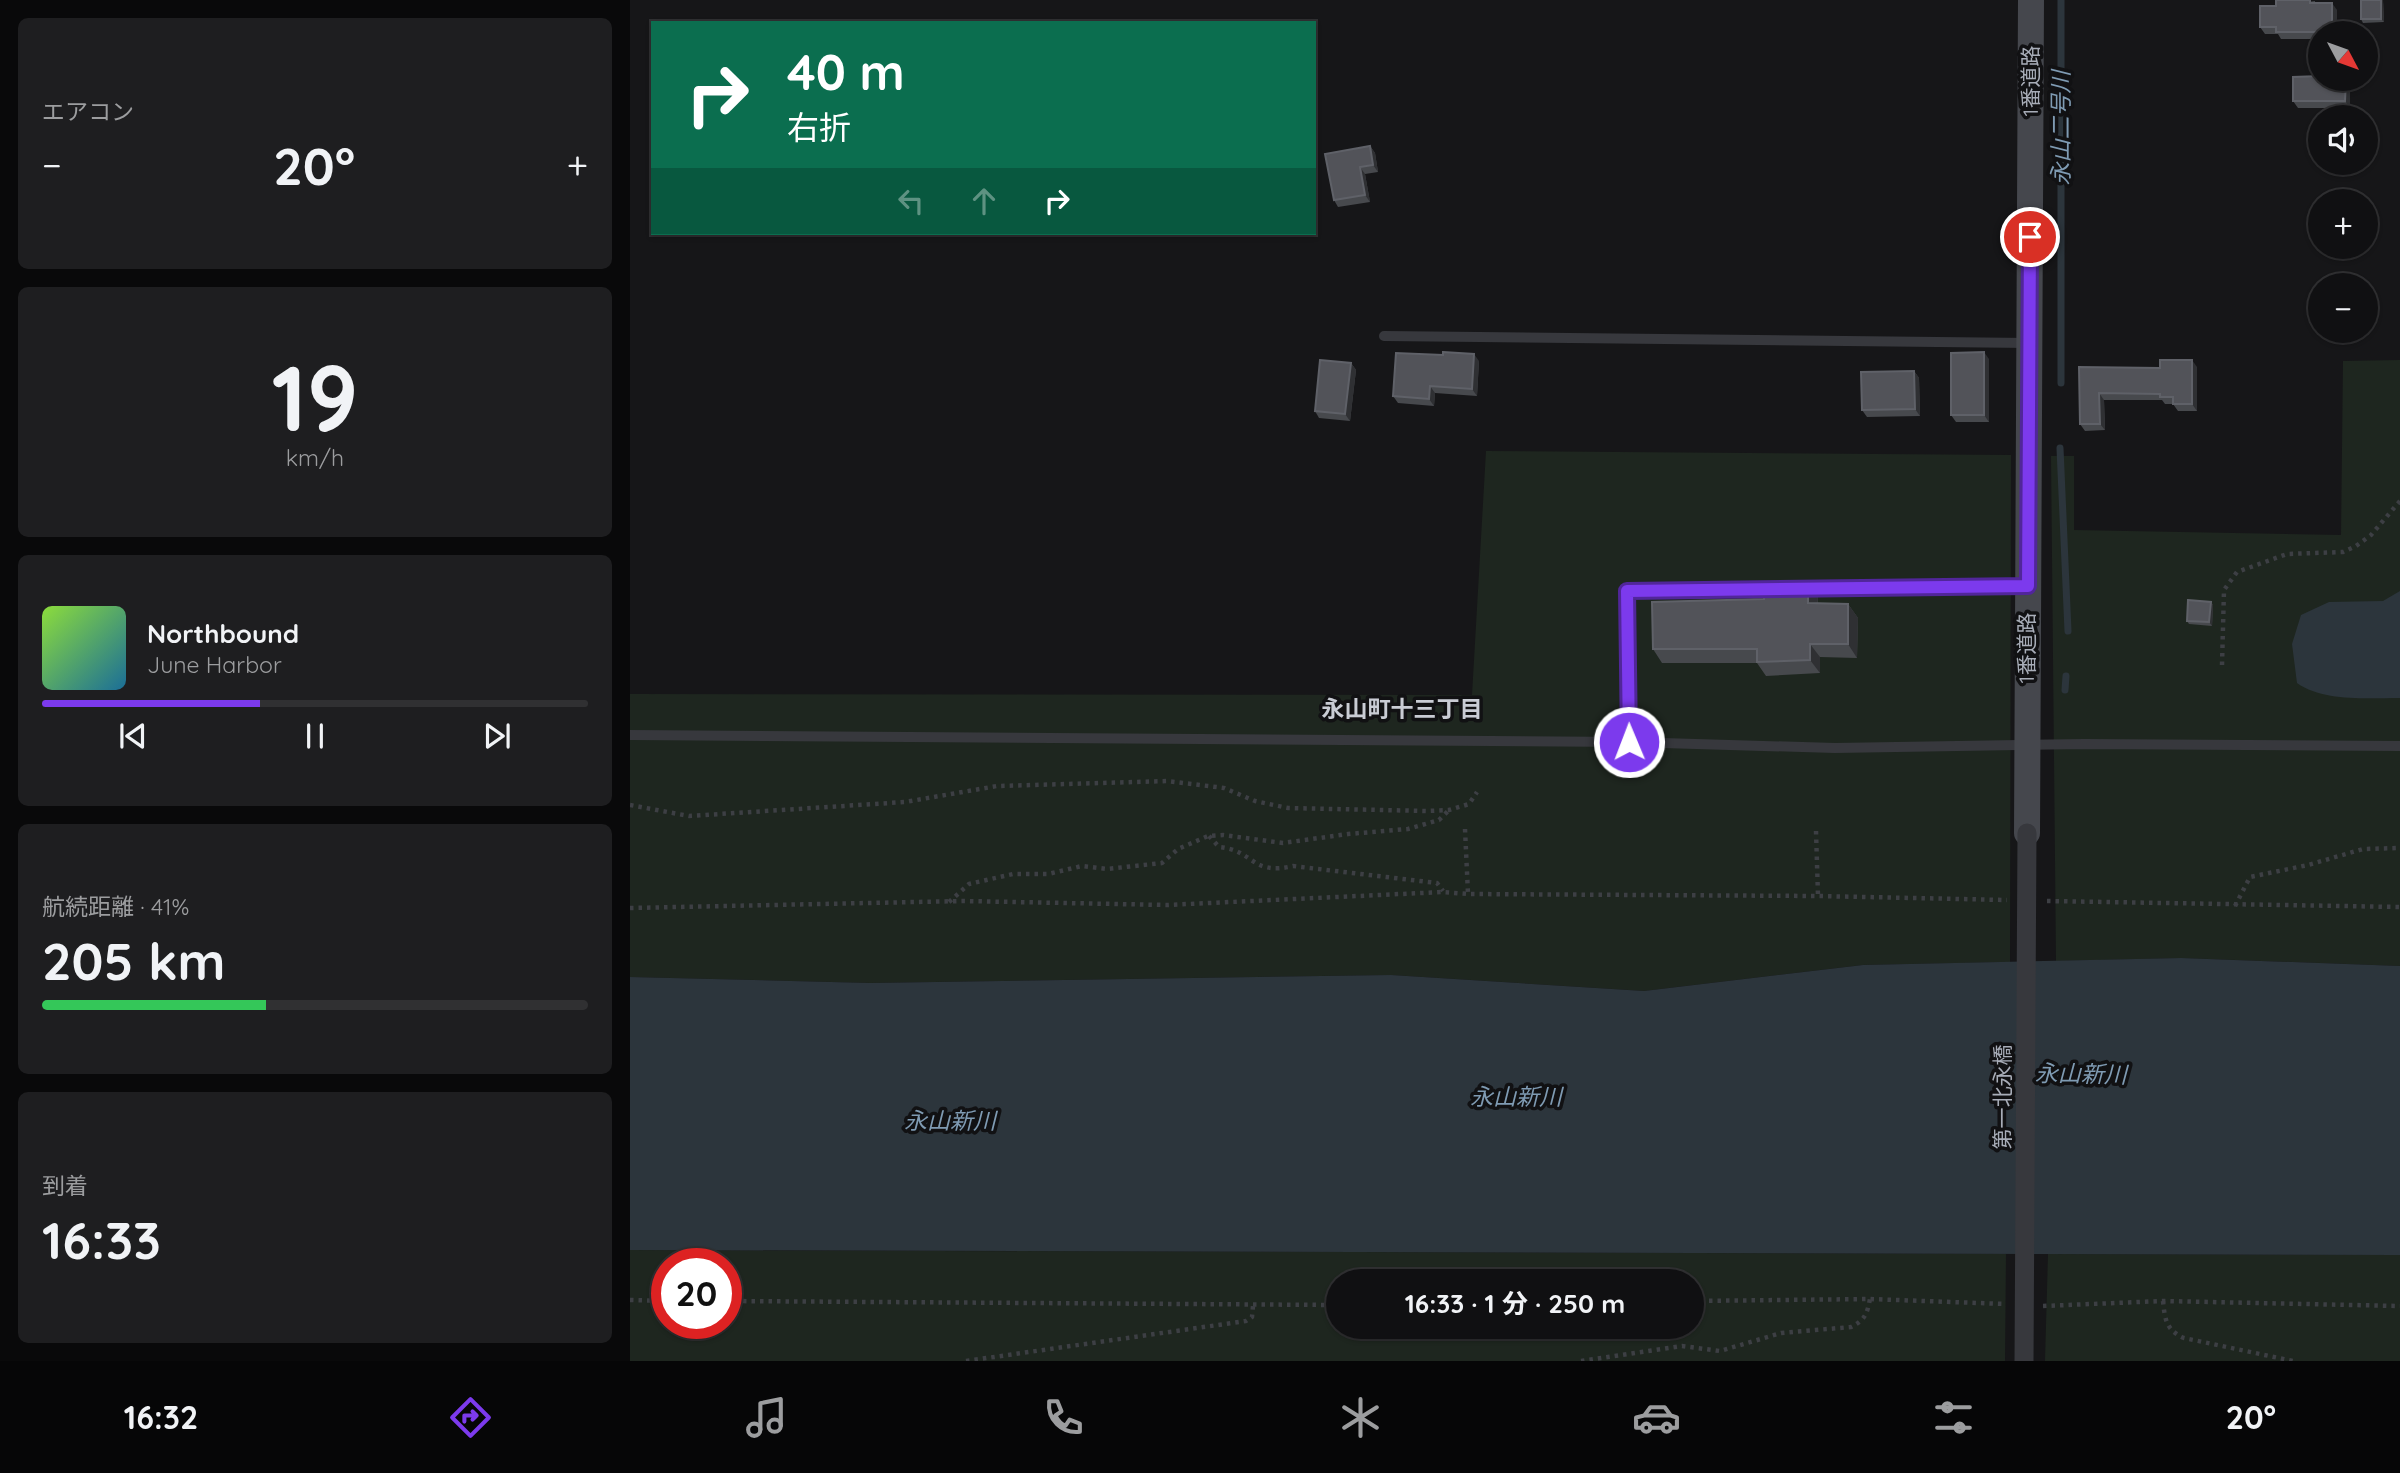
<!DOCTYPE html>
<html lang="ja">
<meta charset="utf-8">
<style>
:root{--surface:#101012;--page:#1e1e20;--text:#f1f3f6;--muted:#9c9d9f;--line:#303032;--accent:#7c3aed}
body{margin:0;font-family:Quicksand,"Noto Sans JP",sans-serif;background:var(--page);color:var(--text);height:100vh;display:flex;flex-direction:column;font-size:26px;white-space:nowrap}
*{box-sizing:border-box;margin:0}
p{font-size:23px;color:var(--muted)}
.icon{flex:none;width:38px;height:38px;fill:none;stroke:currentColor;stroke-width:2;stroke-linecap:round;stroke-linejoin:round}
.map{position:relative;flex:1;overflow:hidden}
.details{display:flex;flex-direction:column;gap:18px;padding:18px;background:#09090a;width:630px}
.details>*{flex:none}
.guide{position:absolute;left:21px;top:21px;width:665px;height:214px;border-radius:0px;box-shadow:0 2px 5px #0004,0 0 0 2px var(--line);background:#0b6e4f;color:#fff;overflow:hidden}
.needle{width:46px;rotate:131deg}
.buttons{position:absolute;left:1678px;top:21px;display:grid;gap:14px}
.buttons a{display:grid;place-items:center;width:70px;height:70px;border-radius:50%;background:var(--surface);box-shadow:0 2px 5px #0004,0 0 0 2px var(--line);font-size:35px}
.speed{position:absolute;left:21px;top:1248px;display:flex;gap:14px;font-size:35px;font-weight:700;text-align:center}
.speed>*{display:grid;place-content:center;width:91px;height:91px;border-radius:50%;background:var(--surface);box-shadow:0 2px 5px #0004,0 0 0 2px var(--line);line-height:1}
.speed .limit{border:10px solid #d22;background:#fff;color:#111}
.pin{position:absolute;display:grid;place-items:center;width:60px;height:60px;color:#fff;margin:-30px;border:4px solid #fff;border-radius:50%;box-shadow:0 2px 7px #0007}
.me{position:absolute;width:77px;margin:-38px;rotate:359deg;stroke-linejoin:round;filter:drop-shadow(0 0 5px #0008)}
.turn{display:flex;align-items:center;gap:24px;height:147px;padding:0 21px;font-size:32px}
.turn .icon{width:91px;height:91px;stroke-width:2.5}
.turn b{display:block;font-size:49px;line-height:60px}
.lanes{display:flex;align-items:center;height:66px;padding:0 21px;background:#0003;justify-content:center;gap:35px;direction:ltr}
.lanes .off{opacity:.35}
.big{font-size:52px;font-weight:700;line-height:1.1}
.details .tile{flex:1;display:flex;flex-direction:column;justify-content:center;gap:10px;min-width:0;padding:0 24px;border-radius:10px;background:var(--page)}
.details .dial{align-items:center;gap:0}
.dial b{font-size:91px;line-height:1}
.song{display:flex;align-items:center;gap:21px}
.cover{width:84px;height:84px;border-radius:10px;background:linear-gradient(135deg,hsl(90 70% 55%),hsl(200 70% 35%))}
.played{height:7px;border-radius:4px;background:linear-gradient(90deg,var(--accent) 40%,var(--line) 40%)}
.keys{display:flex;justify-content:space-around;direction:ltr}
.heat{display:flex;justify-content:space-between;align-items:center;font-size:38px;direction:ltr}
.charge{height:10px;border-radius:5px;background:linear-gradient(90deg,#34c759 41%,var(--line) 0)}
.trip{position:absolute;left:696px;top:1269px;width:378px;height:70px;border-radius:35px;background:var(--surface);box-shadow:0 2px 5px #0004,0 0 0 2px var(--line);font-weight:700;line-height:70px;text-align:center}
.dock{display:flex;height:112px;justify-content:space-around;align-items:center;background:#060607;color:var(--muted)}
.dock .icon{width:49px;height:49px}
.dock .current{color:var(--accent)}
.dock b{font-size:32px;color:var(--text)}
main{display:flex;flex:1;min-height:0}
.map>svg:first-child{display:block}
.green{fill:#1e261f;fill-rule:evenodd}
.water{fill:#2c353c}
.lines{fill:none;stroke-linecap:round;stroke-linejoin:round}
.stream{stroke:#2c353c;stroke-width:7}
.path{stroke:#3d3f44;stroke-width:4.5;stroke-dasharray:3.5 5;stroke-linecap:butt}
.lane{stroke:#37383d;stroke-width:10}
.secondary{stroke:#45474d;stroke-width:26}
.street-bridge{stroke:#37383d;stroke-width:19}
.wall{fill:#47494d}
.shaded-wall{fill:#2f3033}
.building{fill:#525359;stroke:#5f6168;stroke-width:2}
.route-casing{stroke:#51269a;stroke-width:18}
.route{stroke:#7c3aed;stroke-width:12}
.labels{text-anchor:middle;stroke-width:7;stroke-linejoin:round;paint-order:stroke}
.street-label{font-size:21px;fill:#a8adb8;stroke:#111113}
.water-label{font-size:23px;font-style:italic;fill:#7f9bb3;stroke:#111113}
.neighbourhood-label{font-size:23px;font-weight:bold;fill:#c9ccd4;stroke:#111113}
</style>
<main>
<section class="details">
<div class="tile"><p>エアコン</p>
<div class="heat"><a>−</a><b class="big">20°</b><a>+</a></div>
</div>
<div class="tile dial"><b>19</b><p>km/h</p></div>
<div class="tile">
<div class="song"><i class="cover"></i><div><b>Northbound</b><p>June Harbor</p></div></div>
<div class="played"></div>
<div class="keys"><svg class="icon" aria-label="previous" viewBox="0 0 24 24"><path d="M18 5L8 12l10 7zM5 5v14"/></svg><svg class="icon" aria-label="pause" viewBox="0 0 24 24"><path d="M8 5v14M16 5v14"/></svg><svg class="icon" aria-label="next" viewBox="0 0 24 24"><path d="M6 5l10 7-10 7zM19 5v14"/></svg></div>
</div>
<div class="tile"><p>航続距離 · 41%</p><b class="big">205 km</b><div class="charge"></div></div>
<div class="tile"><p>到着</p><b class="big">16:33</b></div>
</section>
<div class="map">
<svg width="1770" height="1361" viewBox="0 0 1770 1361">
<rect width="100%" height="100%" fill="#161618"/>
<g class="green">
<polygon points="1770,360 1770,966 1551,958 1426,961 1421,456 1444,456 1444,530 1711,535 1713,361"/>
<polygon points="856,451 1381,455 1380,962 1233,965 1014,991 761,975 240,983 0,977 0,694 842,695"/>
<path d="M0 1250 1376 1254 1375 1361H0ZM37 1264H96V1323H37ZM709 1281H1062V1326H709Z"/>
<polygon points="1418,1254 1770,1255 1770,1361 1415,1361"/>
</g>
<g class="water">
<path d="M1770 591V698C1738 698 1694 702 1667 683L1662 644 1671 615 1699 602 1753 601Z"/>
<polygon points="1551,958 1770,966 1770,1255 0,1250 0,977 240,983 761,975 1014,991 1233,965"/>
</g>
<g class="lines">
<g class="stream">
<polyline points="1431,383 1431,0"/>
<polyline points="1430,448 1438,631"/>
<polyline points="1435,690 1436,676"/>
</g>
<g class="path">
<polyline points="1592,665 1594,590 1607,572 1657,554 1713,552 1726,546 1741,535 1770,501"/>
<polyline points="0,805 59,816 275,802 367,786 537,781 594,788 625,801 658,808 797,811 819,810 839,804 847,792"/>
<polyline points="835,829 838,894"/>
<polyline points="1186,831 1188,896"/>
<path d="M579 836 589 847C624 850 621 876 663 866L807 883 813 891"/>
<polyline points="1417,901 1770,907"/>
<polyline points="319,902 339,884 383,874 418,874 452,866 477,869 532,863 548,849 578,836 593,835 653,843 718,834 778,829 809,820 818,811"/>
<polyline points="1605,906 1620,877 1678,865 1733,849 1770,848"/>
<polyline points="0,908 333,901 537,905 813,892 838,894 1188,896 1377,900"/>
<polyline points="0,1300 37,1301"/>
<polyline points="96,1301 709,1305"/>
<polyline points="1062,1301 1240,1299 1376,1304"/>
<path d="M1533 1301C1535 1320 1536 1330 1554 1338L1663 1361"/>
<polyline points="1413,1306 1533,1301 1770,1306"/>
<polyline points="336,1361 616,1321 622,1317 623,1306"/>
<path d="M951 1361 1052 1346 1090 1351 1151 1333 1221 1327C1235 1320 1237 1314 1240 1299"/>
</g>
<g class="lane">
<polyline points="754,336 1399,343"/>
<polyline points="1171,589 1397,586"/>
<polyline points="0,735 999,742 1205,748 1454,744 1770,746"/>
<polyline points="999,742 997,591 1145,589"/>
</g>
<polyline class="secondary" points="1397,833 1401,0"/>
<polyline class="street-bridge" points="1394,1361 1397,833"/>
</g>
<g class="wall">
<polygon points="1731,0 1753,0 1754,22 1733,23 1731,19"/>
<polygon points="1685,1 1685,3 1707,10 1707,33 1690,33 1690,39 1651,39 1648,34 1635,34 1630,27 1646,6"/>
<polygon points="1720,83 1720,108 1668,108 1663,101"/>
<polygon points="740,146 745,153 748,172 735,174 740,202 708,207 704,200"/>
<polygon points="1359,359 1359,422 1326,422 1321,415"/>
<polygon points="849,361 847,396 805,393 804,406 768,403 763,396"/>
<polygon points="721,363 726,370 720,421 689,418 685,411"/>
<polygon points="1449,367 1530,368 1567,367 1567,411 1548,411 1543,404 1535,404 1532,400 1474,400 1475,430 1455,431 1450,424"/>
<polygon points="1284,371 1289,378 1290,416 1237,417 1232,410"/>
<polygon points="1188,596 1188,603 1218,604 1228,618 1227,658 1190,657 1190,673 1136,676 1127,663 1032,663 1023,649 1134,599"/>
<polygon points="1581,602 1583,605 1582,626 1559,624 1557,621"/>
</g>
<g class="shaded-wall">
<polygon points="1751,0 1753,0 1754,22 1751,19"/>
<polygon points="1702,3 1707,10 1707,33 1702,32"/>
<polygon points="1716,79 1717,79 1720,83 1720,108 1715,101"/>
<polygon points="740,146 745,153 748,172 743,165"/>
<polygon points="684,160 687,163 684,178"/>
<polygon points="730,167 735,174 740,202 735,195"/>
<polygon points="1354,352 1359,359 1359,422 1354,415"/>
<polygon points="844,354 849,361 847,396 842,389"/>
<polygon points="1562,360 1567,367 1567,411 1562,404"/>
<polygon points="721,363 726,370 720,421 715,414"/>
<polygon points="1284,371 1289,378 1290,416 1285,409"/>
<polygon points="800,386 805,393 804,406 799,399"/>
<polygon points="1469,393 1474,400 1475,430 1470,424"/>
<polygon points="1178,582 1188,596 1187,616 1178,603"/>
<polygon points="1581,602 1583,605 1582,626 1579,622"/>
<polygon points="1218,604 1228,618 1227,658 1218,644"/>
<polygon points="1180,644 1190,657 1190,673 1180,660"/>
</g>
<g class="building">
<polygon points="1646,0 1680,0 1680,3 1702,3 1702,32 1646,32 1646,27 1630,27 1630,6 1646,6"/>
<rect x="1731" y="0" width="20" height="19"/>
<polygon points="1690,76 1690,79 1716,79 1715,101 1663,101 1663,77"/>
<polygon points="740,146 743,165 730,167 735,195 704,200 695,154"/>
<polygon points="813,352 844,354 842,389 800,386 799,399 763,396 766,353 813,355"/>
<polygon points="1354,352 1354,415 1321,415 1321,353"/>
<polygon points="690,360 721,363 715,414 685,411"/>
<polygon points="1530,360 1562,360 1562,404 1543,404 1543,397 1530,397 1530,394 1469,393 1470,424 1450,424 1449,367 1530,368"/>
<polygon points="1284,371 1285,409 1232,410 1231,372"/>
<polygon points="1178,582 1178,603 1218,604 1218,644 1180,644 1180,660 1127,662 1127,649 1023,649 1022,602 1134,599 1135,583"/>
<polygon points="1558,600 1581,602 1579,622 1557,621"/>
</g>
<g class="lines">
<g class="route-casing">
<polyline id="route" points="999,742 997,591 1398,586 1400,237"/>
</g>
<use href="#route" class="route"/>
</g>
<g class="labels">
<g class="street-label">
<text transform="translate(1401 81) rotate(-90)" y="7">1番道路</text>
<text transform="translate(1397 648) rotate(-90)" y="7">1番道路</text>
<text transform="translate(1373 1097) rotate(-90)" y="7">第一北永橋</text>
</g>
<g class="water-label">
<text transform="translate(1431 128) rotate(-90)" y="8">永山二号川</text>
<text transform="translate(1451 1074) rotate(1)" y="8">永山新川</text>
<text x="886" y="1105">永山新川</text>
<text x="320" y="1129">永山新川</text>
</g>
<g class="neighbourhood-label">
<text x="772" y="717">永山町十三丁目</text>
</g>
</g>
</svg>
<div class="buttons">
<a><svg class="needle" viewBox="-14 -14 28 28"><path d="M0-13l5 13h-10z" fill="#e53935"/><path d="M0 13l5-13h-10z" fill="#9c9d9f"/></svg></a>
<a><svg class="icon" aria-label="sound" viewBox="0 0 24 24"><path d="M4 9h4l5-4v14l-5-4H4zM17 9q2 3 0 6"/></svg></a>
<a>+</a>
<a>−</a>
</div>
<div class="speed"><div class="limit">20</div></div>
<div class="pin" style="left:1400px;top:237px;background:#d93025"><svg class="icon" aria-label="arrive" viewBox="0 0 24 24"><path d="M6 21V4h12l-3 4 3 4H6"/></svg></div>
<svg class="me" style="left:999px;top:742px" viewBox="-20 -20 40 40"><circle r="17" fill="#7c3aed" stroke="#fff" stroke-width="3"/><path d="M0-11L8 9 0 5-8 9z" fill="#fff"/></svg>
<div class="trip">16:33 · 1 分 · 250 m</div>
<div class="guide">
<div class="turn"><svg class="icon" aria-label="right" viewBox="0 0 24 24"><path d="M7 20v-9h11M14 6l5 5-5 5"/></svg><div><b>40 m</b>右折</div></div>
<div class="lanes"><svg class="icon off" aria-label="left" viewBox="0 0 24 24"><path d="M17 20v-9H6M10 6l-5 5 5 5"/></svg><svg class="icon off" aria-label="ahead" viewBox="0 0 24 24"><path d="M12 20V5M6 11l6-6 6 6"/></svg><svg class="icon" aria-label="right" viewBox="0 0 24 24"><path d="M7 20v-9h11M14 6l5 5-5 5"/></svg></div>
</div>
</div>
</main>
<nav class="dock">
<b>16:32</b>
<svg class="icon current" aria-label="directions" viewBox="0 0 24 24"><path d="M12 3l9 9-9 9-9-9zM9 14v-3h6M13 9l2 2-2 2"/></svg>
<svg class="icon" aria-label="music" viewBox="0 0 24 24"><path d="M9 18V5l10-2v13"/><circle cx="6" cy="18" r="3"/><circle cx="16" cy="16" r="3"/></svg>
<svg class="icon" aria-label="phone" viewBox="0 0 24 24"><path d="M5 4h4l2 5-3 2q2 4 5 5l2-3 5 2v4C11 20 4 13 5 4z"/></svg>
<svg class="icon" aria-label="climate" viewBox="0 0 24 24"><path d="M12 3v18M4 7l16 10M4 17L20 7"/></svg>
<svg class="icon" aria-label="car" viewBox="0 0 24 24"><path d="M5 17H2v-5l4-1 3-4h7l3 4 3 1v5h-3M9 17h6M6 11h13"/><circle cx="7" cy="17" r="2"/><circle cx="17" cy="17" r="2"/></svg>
<svg class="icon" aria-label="filters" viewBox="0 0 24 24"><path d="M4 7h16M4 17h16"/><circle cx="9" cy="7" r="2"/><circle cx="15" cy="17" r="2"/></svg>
<b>20°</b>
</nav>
